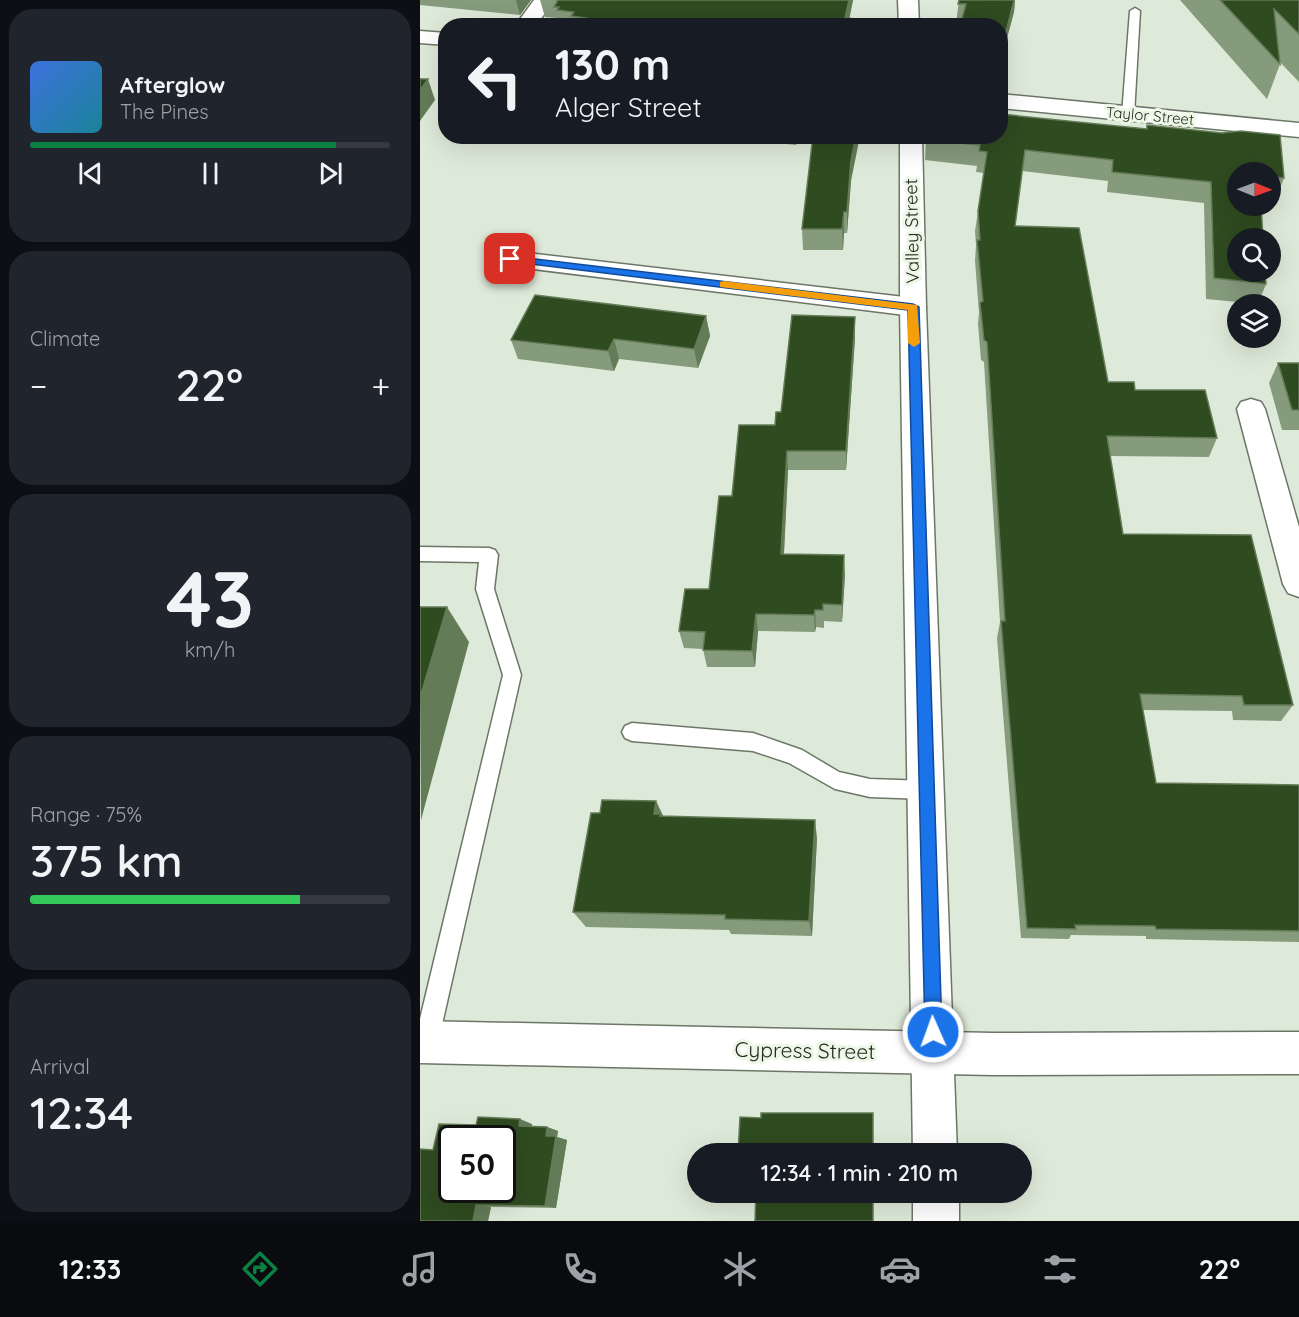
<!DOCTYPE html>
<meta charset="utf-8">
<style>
:root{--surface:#171b24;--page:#20242c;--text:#f1f3f6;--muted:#9ea1a6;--line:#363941;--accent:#0b8043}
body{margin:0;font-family:Quicksand,sans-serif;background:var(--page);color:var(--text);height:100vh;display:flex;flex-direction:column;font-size:22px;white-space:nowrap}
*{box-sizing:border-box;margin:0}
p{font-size:20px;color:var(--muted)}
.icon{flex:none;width:33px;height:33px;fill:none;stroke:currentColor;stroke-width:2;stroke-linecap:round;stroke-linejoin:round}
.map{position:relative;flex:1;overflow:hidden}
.side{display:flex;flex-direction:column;gap:9px;padding:9px;background:#0d0f14;width:420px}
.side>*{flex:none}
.guide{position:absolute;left:18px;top:18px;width:570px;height:126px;border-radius:24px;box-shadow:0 6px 24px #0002;background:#171b24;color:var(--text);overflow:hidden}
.needle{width:39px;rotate:91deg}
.buttons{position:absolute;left:807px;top:162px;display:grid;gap:12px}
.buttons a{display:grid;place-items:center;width:54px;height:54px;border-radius:50%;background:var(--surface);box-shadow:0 6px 24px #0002;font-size:30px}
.speed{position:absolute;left:18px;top:1125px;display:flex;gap:12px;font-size:30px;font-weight:700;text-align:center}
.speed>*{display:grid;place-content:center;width:78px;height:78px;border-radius:50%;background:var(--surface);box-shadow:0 6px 24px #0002;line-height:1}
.speed .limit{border:3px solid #111;border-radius:9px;background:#fff;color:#111}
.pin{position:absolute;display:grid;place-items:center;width:51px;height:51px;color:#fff;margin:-26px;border-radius:12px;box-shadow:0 3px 9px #0006}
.me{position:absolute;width:66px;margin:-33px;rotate:358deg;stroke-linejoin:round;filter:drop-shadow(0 0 4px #0008)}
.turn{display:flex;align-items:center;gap:21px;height:126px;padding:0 18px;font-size:27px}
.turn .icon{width:78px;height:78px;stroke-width:2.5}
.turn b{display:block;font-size:42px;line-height:51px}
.big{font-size:45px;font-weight:600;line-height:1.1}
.side .card{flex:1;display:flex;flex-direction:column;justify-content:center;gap:9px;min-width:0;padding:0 21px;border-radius:24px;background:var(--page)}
.side .dial{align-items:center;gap:0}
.dial b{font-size:78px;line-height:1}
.song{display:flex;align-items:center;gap:18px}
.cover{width:72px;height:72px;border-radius:9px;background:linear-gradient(135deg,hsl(220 70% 55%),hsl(190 70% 35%))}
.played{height:6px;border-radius:3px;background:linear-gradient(90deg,var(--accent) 85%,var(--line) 85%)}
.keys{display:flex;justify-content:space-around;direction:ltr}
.heat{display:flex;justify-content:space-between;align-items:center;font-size:33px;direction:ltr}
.charge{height:9px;border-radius:4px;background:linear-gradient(90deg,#34c759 75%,var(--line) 0)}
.trip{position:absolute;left:267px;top:1143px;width:345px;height:60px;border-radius:30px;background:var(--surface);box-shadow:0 6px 24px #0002;font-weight:600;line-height:60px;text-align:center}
.tabs{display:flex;height:96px;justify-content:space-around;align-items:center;background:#090b0e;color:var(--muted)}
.tabs .icon{width:42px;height:42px}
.tabs .selected{color:var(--accent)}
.tabs b{font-size:27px;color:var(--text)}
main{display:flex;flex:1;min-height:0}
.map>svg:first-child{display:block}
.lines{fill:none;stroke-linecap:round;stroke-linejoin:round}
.service-casing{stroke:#6c7667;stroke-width:3}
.minor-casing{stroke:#6c7667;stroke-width:3}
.secondary-casing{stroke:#6c7667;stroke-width:3}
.service{fill:#fff;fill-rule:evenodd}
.minor{fill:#fff;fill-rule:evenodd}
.secondary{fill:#fff;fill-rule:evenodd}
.wall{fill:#869a7c}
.shaded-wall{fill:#647b58}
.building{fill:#2f4b20;stroke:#647b58;stroke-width:1.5;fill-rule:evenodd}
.route{fill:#1a73e8;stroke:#114b97;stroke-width:1.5}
.slow{fill:#f59e0b}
.labels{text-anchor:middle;stroke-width:6;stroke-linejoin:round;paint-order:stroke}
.far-street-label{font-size:15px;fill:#252923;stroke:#ecf7e6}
.street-label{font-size:18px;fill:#252923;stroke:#ecf7e6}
.near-street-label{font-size:21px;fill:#252923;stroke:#ecf7e6}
</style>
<main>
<section class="side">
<div class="card">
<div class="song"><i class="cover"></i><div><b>Afterglow</b><p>The Pines</p></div></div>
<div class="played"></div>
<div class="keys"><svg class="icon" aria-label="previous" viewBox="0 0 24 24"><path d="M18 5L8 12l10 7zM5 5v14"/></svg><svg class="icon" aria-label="pause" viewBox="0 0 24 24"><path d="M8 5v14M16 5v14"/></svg><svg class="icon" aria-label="next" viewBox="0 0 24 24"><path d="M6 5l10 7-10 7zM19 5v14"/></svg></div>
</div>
<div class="card"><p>Climate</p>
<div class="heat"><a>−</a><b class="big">22°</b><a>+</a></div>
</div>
<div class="card dial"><b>43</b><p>km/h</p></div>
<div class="card"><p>Range · 75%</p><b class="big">375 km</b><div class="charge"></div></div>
<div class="card"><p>Arrival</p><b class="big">12:34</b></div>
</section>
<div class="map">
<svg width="879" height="1221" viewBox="0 0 879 1221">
<rect width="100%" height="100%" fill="#deead9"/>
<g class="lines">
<g class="service-casing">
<g id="service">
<polygon points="715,8 720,11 714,115 708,119 702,115 710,11"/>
<polygon points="0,547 69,548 75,550 78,555 74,589 101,675 18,1042 14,1050 6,1054 0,1051 0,1019 83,675 56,589 59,562 0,561"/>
<polygon points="212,723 333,733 382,750 419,772 450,779 506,781 513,783 516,790 513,797 506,799 450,797 415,789 369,763 333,751 212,741 205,738 202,732 205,726"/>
</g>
</g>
<g class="minor-casing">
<g id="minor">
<polygon points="114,0 134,0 116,26 95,26"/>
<polygon points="0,31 26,33 26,45 0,43"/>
<polygon points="580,94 879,123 879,137 580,108"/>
<polygon points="90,251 493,298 502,301 506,307 502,313 493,316 81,265 77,259 81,253"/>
<polygon points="831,399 841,402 845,409 879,527 879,597 868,593 863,584 817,409 821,402"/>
<polygon points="0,1021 573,1033 879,1032 879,1074 573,1075 0,1063"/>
</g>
</g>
<g class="secondary-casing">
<g id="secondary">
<polygon points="478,0 498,0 499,26 479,26"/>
<polygon points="480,136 502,136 506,307 537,1154 493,1154 480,307"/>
<rect x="493" y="1192" width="46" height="29"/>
</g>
</g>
<use href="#service" class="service"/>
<use href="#minor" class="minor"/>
<use href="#secondary" class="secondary"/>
</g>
<g class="wall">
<polygon points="0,0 111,0 100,15 0,5"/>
<polygon points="120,0 433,0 429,18 436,26 139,26 137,18 125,17"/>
<polygon points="539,0 595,0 594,12 582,56 580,56 580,26 536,24"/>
<polygon points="760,0 879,0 879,82 859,61 860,64 847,99"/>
<polygon points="727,125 864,178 856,199 850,198 850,172 818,206 847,206 846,208 841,207 846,284 838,304 786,299 784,203 687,192 688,181 602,171 595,226 688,382 715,390 797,438 789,457 690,456 703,534 873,705 861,721 813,720 812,711 723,710 736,783 879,785 879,942 726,939 726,936 651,935 649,939 601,938 577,638 580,622 564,362 561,360 558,324 559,312 555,261 556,245 555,231 564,173 556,172 557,166 505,160 506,136 580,136 726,129"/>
<polygon points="286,136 379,136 376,145"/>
<polygon points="431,181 427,233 424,233 423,250 383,250 382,229"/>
<polygon points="286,316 290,336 278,368 199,359 194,371 98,359 91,340"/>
<polygon points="435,317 435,338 426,470 368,470 364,554 425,574 422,622 404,621 404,628 396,627 395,632 338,631 335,667 287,667 283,649 264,648 259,631 289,589 312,496 355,425 361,412"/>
<polygon points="858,363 879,363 879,430 862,430 849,383"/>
<polygon points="236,801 243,816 397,838 392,936 311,934 309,930 166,927 153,912 180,813"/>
<polygon points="112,1124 112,1126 127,1127 138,1131 137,1137 147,1140 136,1208 71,1207 68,1221 13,1150 56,1125"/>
</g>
<g class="shaded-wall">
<polygon points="96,0 111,0 100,15"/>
<polygon points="429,0 433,0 428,26 425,18"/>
<polygon points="594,0 595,0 594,12 582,56 585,36"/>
<polygon points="8,79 15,100 0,121 0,90"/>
<polygon points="375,136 379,136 376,145"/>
<polygon points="436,136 440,136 431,181 427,233 427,212 431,160"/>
<polygon points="424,212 424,233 423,250 422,229"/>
<polygon points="286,316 290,336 278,368 274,349"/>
<polygon points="435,317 435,338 426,470 426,451"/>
<polygon points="194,339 199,359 194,371 188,351"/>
<polygon points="367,451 368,470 363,572 361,554"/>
<polygon points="424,555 425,574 422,622 422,605"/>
<polygon points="27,607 49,642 1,820 0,698"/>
<polygon points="395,610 396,627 395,632 394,615"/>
<polygon points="336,614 338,631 335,667 332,651"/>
<polygon points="236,801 245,820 234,814"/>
<polygon points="395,820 397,838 392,936 389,921"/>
<polygon points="100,1119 112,1124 111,1131 99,1126"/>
<polygon points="127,1127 138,1131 137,1137 147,1140 136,1208 125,1206 126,1136"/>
<polygon points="56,1205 71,1207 68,1221 53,1221"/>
</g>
<g class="building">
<polygon points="137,0 429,0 425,18 436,19 434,26 163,26 167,18 151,16 154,12 137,10 139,7 134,7 138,0"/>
<polygon points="539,0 594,0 585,36 580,35 580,26 540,26 546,4 538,4"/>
<polygon points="800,0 879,0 879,34 854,9 860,64"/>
<polygon points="0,79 8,79 0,90"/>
<polygon points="580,114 727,129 727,125 802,133 821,131 860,135 864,178 853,177 854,187 850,187 850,172 818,172 818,206 841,206 843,238 818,238 818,272 845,272 846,284 794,278 791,182 692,172 693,160 605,150 595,226 659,228 688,382 714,382 715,390 785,390 797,438 687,436 703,534 831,535 873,705 824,705 822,696 720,694 736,783 879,785 879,931 736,929 735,926 655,925 656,929 607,928 581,621 585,621 567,342 564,340 560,303 563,301 557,240 560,240 558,211 567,152 559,151 560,145 506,140 506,136 580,136"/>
<polygon points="393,136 436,136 431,160 427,212 424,212 422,229 382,229"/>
<polygon points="115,295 286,316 274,349 194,339 188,351 91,340"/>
<polygon points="372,315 435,317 426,451 367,451 361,554 424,555 422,605 403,604 403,610 395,610 394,615 336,614 332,651 283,650 285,632 259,631 265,589 289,589 299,496 312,496 319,425 355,425 356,412 361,412"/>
<polygon points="858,363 879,363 879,410 872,410"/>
<polygon points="0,607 27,607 0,698"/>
<polygon points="182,800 236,801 234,814 241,814 240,816 395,820 389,921 305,919 305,915 153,912 171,813 180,813"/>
<polygon points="341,1113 453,1113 453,1154 318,1154 320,1117 341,1118"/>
<path d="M58 1117 100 1119 99 1126 127 1127 126 1136H136L125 1206 56 1205 53 1221H0V1149L13 1150 19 1124 56 1125ZM32 1138H82V1190H32Z"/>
<polygon points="336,1192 453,1192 453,1221 335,1221"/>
</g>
<polygon class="route" points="90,256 493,304 499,307 522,1032 520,1038 513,1041 507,1038 505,1032 488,310 86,261 84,259"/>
<polygon class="slow" points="304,281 497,305 500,343 494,347 488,343 488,310 300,287 300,282"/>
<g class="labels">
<g class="far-street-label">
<text transform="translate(730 116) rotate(5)" y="5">Taylor Street</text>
</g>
<g class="street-label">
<text transform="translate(492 231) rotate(-91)" y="6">Valley Street</text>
</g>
<g class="near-street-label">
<text transform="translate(385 1051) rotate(1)" y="7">Cypress Street</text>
</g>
</g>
</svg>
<div class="buttons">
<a><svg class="needle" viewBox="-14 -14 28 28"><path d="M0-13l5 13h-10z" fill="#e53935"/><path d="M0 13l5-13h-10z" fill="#9ea1a6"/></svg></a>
<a><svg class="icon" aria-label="search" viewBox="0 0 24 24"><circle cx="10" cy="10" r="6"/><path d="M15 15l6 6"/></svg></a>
<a><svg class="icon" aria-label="layers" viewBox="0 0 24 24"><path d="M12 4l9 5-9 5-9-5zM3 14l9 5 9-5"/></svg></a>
</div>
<div class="speed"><div class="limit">50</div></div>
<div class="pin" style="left:90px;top:259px;background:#d93025"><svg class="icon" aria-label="arrive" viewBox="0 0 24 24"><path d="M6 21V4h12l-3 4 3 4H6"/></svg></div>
<svg class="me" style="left:513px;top:1032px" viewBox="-20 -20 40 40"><circle r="17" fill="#1a73e8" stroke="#fff" stroke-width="3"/><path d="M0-11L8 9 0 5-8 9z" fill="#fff"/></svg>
<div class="trip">12:34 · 1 min · 210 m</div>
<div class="guide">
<div class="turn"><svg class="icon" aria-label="left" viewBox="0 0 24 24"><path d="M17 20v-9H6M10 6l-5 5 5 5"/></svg><div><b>130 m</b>Alger Street</div></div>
</div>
</div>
</main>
<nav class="tabs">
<b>12:33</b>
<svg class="icon selected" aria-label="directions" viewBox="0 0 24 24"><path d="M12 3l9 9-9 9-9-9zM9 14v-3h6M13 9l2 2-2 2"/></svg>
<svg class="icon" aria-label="music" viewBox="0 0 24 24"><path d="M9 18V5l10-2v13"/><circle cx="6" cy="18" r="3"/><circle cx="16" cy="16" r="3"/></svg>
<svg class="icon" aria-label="phone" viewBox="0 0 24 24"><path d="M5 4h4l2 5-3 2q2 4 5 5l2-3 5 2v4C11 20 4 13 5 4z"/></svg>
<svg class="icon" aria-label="climate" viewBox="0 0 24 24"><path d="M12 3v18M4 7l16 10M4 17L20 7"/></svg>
<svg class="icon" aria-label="car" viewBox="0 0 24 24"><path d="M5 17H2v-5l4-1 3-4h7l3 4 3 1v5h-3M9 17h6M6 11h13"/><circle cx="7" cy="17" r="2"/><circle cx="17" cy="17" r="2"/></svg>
<svg class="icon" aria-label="filters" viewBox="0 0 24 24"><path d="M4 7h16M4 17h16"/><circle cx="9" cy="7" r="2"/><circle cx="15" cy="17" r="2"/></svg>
<b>22°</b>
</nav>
